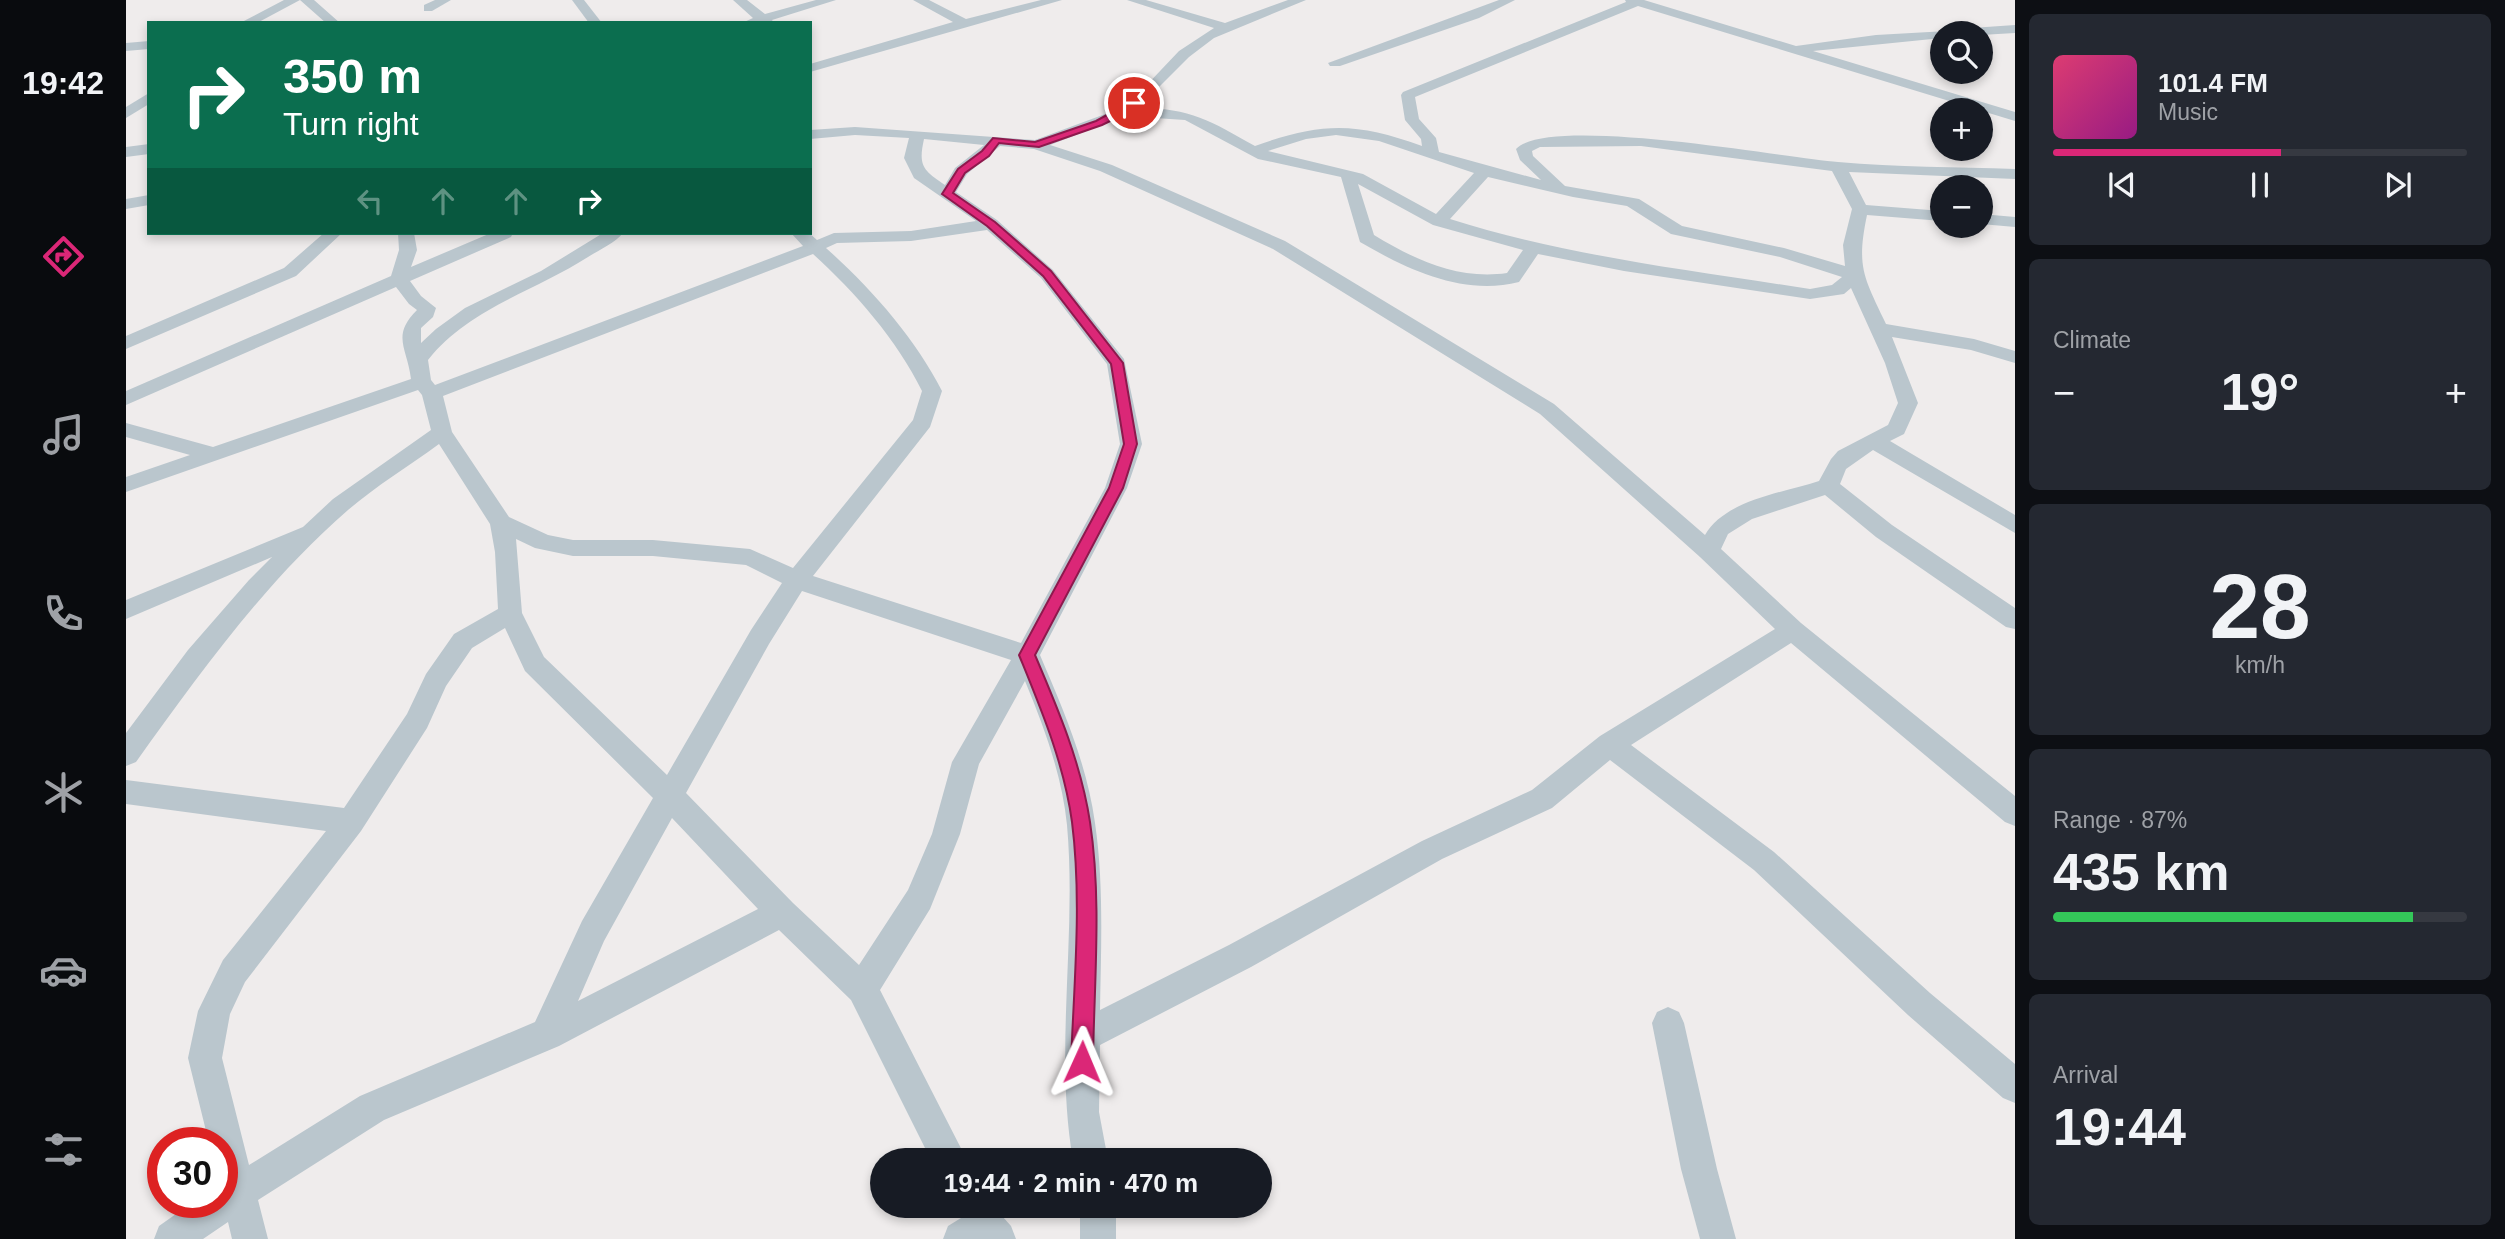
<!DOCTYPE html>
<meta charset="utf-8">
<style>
:root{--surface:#171b24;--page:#242831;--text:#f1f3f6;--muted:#9ea1a6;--line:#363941;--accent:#db2777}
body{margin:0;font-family:Arial,sans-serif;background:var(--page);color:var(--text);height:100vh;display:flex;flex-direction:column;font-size:26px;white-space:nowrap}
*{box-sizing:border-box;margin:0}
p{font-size:23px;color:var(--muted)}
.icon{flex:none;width:38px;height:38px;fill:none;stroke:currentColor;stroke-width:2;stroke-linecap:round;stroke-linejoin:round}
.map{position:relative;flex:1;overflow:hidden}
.sheet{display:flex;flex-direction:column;gap:14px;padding:14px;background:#0d0f14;width:490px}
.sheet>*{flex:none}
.hud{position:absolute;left:21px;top:21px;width:665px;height:214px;border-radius:0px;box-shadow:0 4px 10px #0003;background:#0b6e4f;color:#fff;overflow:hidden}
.controls{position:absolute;left:1804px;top:21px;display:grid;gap:14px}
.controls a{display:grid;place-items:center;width:63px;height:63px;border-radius:50%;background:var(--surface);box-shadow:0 4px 10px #0003;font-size:35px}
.speed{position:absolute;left:21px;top:1127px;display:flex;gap:14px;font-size:35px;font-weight:700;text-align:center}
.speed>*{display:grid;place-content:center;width:91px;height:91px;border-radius:50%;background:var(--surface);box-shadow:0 4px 10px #0003;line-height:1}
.speed .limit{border:10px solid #d22;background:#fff;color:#111}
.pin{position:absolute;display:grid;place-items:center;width:60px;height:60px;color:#fff;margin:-30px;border:4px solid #fff;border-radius:50%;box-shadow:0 2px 7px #0007}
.me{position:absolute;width:77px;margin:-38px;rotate:1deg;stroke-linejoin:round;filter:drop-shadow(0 0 5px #0008)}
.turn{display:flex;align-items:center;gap:24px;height:147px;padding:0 21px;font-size:32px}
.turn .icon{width:91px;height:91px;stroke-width:2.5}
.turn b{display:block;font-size:49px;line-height:60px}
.lanes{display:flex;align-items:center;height:66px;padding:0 21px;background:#0003;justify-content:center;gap:35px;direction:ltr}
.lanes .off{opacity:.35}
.big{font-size:52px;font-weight:600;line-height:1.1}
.sheet .widget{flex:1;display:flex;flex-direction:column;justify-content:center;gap:10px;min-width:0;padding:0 24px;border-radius:10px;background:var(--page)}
.sheet .dial{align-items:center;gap:0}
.dial b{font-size:91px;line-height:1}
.song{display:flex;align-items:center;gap:21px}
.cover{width:84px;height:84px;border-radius:10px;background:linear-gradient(135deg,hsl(340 70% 55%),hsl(310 70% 35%))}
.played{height:7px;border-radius:4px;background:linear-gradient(90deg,var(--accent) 55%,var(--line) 55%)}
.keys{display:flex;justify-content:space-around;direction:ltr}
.heat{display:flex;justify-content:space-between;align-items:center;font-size:38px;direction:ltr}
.charge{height:10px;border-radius:5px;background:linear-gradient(90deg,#34c759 87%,var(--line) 0)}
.trip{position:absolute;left:744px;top:1148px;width:402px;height:70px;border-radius:35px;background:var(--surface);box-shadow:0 4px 10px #0003;font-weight:600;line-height:70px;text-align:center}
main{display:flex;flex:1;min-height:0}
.dock{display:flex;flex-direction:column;width:126px;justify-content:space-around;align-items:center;background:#090b0e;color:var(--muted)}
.dock .icon{width:49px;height:49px}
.dock .current{color:var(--accent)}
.dock b{font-size:32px;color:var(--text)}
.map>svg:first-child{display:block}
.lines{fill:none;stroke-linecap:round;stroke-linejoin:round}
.minor{fill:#bac6cd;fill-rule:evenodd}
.route{fill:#db2777;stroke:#8e194d;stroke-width:2}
</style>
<main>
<nav class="dock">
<b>19:42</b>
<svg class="icon current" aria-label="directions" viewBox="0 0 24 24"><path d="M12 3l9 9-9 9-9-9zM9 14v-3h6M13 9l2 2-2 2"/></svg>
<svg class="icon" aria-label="music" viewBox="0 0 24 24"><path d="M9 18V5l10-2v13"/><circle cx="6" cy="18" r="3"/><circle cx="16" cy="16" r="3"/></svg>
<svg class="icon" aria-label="phone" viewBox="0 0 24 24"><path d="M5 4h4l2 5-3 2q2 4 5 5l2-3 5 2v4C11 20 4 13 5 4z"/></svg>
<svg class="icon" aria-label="climate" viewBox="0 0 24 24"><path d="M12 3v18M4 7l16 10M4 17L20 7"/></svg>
<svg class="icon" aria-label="car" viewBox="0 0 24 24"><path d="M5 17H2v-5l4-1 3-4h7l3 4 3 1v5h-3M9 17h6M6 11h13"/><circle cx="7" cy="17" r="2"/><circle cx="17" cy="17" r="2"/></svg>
<svg class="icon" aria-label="filters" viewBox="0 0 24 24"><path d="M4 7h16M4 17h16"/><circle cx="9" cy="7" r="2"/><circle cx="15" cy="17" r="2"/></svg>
</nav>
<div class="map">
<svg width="1889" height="1239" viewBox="0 0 1889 1239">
<rect width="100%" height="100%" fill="#efecec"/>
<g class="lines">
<g class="minor">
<polygon points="158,0 188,0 214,23 200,23 174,0 131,23 114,23"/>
<polygon points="309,0 325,0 306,11 298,11 298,5"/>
<polygon points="446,0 458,0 476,23 463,23"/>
<polygon points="607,0 621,0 639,14 690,0 710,0 646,20 648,23 616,23 627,18"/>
<polygon points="787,0 803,0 840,19 915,0 936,0 684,72 684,64 827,22"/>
<path d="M1001 0H1020L1099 23 1162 0H1180L1088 38 1063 57 1012 108C1066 108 1084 121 1129 146 1196 122 1230 122 1296 146L1295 139 1279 120 1275 95 1277 92 1500 2 1499 0H1518L1670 46 1750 35 1821 31 1822 33H1816V38L1687 51 1889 112V121L1512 6 1289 97 1293 119 1310 138 1313 152 1415 180 1394 160 1390 149C1423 114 1659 158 1712 162 1771 167 1830 167 1889 169V179L1723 172 1740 205 1816 211V221L1741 215C1730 268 1738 277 1760 324L1848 339 1889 351V363L1845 350 1766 337 1792 403 1778 434 1764 441 1889 515V533L1747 450 1720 469 1714 484 1766 525 1889 608V629L1880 627 1750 537 1699 495 1626 519 1602 534 1595 549 1675 623 1889 796V826L1879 822 1665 643 1505 745 1648 852 1804 993 1889 1064V1103L1877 1098 1782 1015 1628 870 1484 760 1426 808 1316 859 1125 967 974 1045 973 1112 982 1160H947C928 1051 951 937 941 825 936 775 918 727 899 681L853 764 834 834 804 909 754 990 841 1160H805L725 1000 653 930 433 1046 258 1120 132 1200 142 1239H106L102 1222 77 1239H28L33 1226 67 1202H96V1143H83L62 1058 72 1011 97 960 200 831 0 804V780L218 808 281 714 300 674 328 634 372 609 369 552 364 524 313 444C283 466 250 486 222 510 139 582 74 673 10 762L0 766V733L62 650 123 580 146 557 0 619V600L177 527 207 499 305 430 296 395 292 390 0 492V477L64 455 0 437V423L87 447 285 379C281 347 265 336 291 310L283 304 270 287 0 405V391L265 276 273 250 272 233H288L291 250 285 267 365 233H387L385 237 284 281 295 296 310 308 307 317 295 328V343L310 329 339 308 415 271 477 233H497C489 243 473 250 462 257 409 291 342 309 302 360L305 380 309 385 677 246 665 233H683L691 240 708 233 785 231 850 221 788 178 778 158 783 138 729 135 684 139V130L729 127 909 140 990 110 1016 90 1053 51 1088 28ZM999 116 1059 120 1132 159 1215 177 1234 242C1282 270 1337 296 1393 282L1412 254 1498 271 1684 299 1718 294 1725 288 1759 363 1772 403 1762 425 1712 451 1705 459 1693 481C1656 493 1599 500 1579 535L1428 404 1159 241 986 165 924 145ZM1210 135 1253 141 1348 173 1310 214 1237 174 1142 151 1180 139ZM798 139 858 145 829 168 819 185C797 170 792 166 798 139ZM874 146 908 149 974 171 1147 249 1414 414 1574 557 1649 629 1474 736 1406 790 1296 841 1103 945 974 1010C975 948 978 884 969 823 961 764 937 709 914 655L1001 488 1016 444 998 359 927 270 871 220 830 192 841 174ZM1515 146 1706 171 1726 209 1717 245 1719 266 1658 248 1556 226 1513 199 1439 186 1407 156 1406 151 1414 147ZM1362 177 1447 197 1501 206 1545 234 1654 257 1716 277 1706 285 1684 289C1563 270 1441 256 1324 219ZM1232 184 1307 225 1397 250 1381 273C1332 280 1289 260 1248 235ZM861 230 915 278 981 364 994 444 979 488 895 643 687 576 804 427 816 391C789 338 745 288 700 248L711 243 785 241ZM687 254C729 292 771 340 796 391L787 420 667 568 624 549 527 540H447L422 535 383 517 326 432 317 396ZM390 539 409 548 447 556H527L620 565 656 583 625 630 541 775 418 657 396 613ZM676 591 885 660 826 762 806 834 782 890 733 965 667 903 560 793 643 644ZM379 628 399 671 527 798 456 921 409 1022 234 1096 123 1165 96 1058 104 1014 119 982 235 831 301 728 320 686 346 648ZM546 818 632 909 452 1001 478 941Z"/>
<polygon points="1373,0 1389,0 1353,18 1214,66 1204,66 1202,63"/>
<polygon points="1889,25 1889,33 1855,35 1825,33 1831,29"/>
<polygon points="23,41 23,49 0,51 0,43"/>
<polygon points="23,93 23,104 0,118 0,107"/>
<polygon points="23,144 23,154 0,157 0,147"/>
<polygon points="23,195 23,205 0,209 0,199"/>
<polygon points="1855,214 1889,217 1889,227 1855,224"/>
<polygon points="198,233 216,233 170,276 0,349 0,336 158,268"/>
<polygon points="1542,1007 1553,1012 1558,1023 1591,1169 1610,1239 1574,1239 1555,1169 1526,1023 1531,1012"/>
<polygon points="830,1206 867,1206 885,1226 890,1239 817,1239 822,1226 835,1218"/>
<rect x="954" y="1206" width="36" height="33"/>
</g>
</g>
<path class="route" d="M1008 100 1013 103 999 114 976 125 913 147 873 143 863 156 839 173 827 193 869 222 925 271 997 363 1011 444 997 488 909 655C932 709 955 763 964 822 976 901 968 983 967 1062L963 1070 956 1073 948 1070 945 1062C948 983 956 901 946 822 938 763 915 709 893 655L983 488 998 444 985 364 917 276 861 226 816 194 832 169 856 151 867 138 909 142 970 121Z"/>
</svg>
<div class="controls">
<a><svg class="icon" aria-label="search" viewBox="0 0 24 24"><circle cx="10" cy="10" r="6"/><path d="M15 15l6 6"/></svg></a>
<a>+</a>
<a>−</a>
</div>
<div class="speed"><div class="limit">30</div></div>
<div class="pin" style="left:1008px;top:103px;background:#d93025"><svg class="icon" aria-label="arrive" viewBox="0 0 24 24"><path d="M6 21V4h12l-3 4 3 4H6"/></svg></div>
<svg class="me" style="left:956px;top:1062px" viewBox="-20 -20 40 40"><path d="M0-17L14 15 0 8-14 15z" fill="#db2777" stroke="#fff" stroke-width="4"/></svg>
<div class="trip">19:44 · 2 min · 470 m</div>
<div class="hud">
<div class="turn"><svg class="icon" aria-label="right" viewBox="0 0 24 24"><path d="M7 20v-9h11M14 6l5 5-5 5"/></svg><div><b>350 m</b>Turn right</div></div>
<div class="lanes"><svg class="icon off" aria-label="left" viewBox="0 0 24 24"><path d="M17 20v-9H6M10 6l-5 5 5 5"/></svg><svg class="icon off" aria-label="ahead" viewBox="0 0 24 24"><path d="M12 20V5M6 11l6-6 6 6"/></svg><svg class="icon off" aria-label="ahead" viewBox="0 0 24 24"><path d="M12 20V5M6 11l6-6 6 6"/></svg><svg class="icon" aria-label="right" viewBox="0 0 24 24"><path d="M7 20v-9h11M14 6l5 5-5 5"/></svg></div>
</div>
</div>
<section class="sheet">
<div class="widget">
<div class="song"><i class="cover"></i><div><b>101.4 FM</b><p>Music</p></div></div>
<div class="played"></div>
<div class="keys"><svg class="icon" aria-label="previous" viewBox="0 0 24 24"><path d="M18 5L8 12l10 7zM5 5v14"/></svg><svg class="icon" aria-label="pause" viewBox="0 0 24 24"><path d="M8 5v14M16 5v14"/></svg><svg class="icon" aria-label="next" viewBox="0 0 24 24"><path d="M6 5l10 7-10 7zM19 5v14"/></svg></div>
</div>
<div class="widget"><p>Climate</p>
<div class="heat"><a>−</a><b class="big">19°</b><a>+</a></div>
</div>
<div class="widget dial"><b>28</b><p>km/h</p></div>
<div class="widget"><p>Range · 87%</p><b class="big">435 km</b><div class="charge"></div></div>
<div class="widget"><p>Arrival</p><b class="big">19:44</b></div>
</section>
</main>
